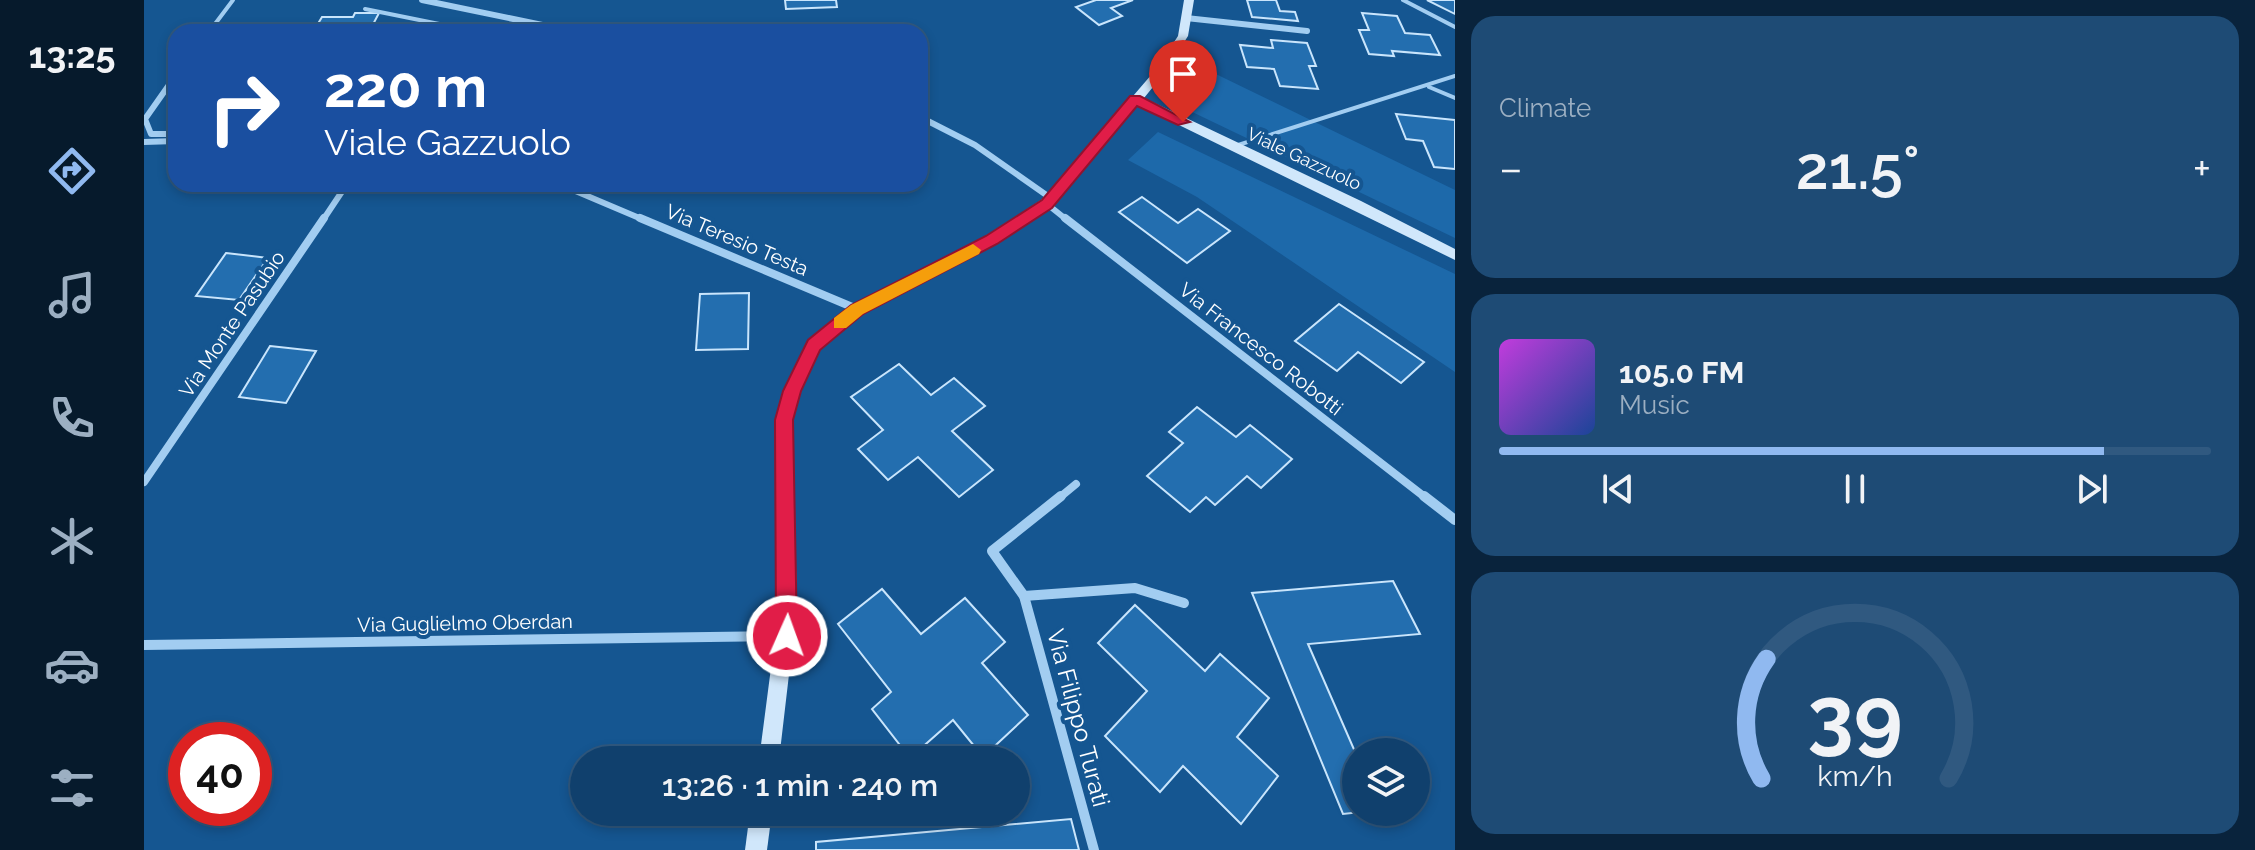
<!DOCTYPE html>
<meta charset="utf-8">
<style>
:root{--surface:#10406d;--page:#1e4b75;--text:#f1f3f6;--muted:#9cafc2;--line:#305980;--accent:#90b9f0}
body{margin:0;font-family:Raleway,sans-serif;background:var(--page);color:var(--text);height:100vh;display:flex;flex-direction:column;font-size:30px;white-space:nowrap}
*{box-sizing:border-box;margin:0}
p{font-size:26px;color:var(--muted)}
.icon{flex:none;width:44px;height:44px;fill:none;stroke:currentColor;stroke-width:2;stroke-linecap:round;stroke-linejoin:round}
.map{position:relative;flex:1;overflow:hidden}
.side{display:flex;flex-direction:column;gap:16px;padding:16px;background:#09233c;width:800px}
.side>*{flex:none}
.top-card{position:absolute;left:24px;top:24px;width:760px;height:168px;border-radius:24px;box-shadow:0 4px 12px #0003,0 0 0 2px var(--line);background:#1a4fa0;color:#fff;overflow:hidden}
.fabs{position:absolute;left:1198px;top:738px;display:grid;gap:16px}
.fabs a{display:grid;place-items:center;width:88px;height:88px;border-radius:50%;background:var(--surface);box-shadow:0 4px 12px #0003,0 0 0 2px var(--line);font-size:40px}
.speed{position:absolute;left:24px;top:722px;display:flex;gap:16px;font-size:40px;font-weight:700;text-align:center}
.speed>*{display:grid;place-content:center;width:104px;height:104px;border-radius:50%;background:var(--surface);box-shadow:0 4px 12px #0003,0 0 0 2px var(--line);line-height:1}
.speed .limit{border:12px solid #d22;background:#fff;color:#111}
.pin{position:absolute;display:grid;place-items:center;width:68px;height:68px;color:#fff;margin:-82px -34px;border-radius:50% 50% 50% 0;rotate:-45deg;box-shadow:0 0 8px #0007}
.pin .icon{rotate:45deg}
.me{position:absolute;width:88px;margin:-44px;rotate:2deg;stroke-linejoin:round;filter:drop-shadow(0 0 6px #0008)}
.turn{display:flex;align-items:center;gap:28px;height:168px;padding:0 24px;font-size:36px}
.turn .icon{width:104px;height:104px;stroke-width:2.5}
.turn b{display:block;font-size:56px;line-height:68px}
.big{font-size:60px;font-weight:600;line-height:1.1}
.side .widget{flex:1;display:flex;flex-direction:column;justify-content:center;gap:12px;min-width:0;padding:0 28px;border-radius:24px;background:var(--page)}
.side .dial{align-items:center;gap:0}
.dial svg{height:208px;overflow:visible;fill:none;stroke:var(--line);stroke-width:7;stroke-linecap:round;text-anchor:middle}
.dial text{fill:var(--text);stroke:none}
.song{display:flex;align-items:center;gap:24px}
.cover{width:96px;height:96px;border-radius:12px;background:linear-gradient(135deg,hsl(290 70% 55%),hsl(220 70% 35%))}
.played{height:8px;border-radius:4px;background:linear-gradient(90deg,var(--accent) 85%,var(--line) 85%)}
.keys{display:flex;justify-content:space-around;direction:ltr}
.heat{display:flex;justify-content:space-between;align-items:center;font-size:44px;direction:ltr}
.trip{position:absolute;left:426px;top:746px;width:460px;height:80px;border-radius:40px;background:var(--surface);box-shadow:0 4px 12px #0003,0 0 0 2px var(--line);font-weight:600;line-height:80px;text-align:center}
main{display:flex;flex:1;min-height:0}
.dock{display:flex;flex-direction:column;width:144px;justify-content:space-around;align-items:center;background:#061a2c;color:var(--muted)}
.dock .icon{width:56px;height:56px}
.dock .selected{color:var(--accent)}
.dock b{font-size:36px;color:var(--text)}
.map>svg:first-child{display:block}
.green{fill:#1d69aa}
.building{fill:#236eaf;stroke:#c9e5fc;stroke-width:2}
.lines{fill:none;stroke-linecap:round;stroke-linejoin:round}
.lane{stroke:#a2cdf1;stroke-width:4}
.street-far2{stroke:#a2cdf1;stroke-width:6}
.street-far1{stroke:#a2cdf1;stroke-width:8}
.street{stroke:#a2cdf1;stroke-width:10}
.secondary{fill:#d0e7fb;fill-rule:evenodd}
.route{fill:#e11d48;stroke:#92132f;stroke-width:2}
.slow{fill:#f59e0b}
.labels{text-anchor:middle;stroke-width:8;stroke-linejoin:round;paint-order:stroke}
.far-street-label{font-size:18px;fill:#fff;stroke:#155691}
.street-label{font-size:20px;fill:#fff;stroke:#155691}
.near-street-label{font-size:24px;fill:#fff;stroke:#155691}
</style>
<main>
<nav class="dock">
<b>13:25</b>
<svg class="icon selected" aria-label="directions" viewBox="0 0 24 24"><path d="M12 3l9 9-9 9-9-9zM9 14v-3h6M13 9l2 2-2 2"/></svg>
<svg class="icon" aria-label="music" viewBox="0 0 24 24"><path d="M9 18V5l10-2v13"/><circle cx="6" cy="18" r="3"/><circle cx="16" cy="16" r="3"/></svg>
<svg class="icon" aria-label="phone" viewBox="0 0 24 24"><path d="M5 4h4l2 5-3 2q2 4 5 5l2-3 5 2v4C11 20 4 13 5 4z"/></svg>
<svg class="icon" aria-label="climate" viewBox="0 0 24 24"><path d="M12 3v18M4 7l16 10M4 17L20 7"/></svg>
<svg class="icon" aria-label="car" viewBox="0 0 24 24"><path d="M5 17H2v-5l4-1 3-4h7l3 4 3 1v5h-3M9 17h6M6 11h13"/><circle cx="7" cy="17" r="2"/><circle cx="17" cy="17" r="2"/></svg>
<svg class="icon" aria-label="filters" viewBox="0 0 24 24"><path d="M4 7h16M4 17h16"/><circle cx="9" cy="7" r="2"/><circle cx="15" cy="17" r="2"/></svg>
</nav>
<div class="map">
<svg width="1311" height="850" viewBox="0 0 1311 850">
<rect width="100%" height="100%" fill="#155691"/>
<g class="green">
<polygon points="1045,61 1311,190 1311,238 1019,98"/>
<polygon points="1014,132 1311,274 1311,372 1053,197 984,160"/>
</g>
<g class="building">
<polygon points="641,0 692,0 693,7 642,9"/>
<polygon points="952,0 989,0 967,8 978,16 955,25 932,7"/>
<polygon points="1103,0 1132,0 1136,11 1151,12 1154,21 1108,17"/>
<polygon points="1283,0 1311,0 1311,14"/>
<polygon points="211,13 235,13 225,32 169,32 178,17 209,17"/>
<polygon points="1218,13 1253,16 1261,33 1286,35 1296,55 1248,51 1250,56 1225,54 1215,30 1225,30"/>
<polygon points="1127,40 1163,43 1172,66 1165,66 1174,89 1136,86 1130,69 1103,67 1096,45 1129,48"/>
<polygon points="1252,114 1311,120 1311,169 1290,167 1279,141 1262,139"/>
<polygon points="998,197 1034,223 1054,209 1086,231 1043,263 975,212"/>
<polygon points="82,253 124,258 95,300 52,296"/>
<polygon points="605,293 604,349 552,350 556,294"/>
<polygon points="1195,304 1280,362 1257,383 1214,352 1193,371 1151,341"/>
<polygon points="126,346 172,351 142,403 95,397"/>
<polygon points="755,364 787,395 810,378 841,406 808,431 849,470 815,497 774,457 744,480 714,449 739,430 707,397"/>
<polygon points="1053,407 1092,437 1106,425 1148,459 1117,488 1103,476 1071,505 1062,497 1046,512 1003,476 1039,443 1025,432"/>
<polygon points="1249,581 1276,634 1164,644 1212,754 1212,812 1217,812 1199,814 1108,593"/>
<polygon points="738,589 777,634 821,598 861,642 838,663 884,715 839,757 809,720 766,758 728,709 747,692 694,624"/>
<polygon points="991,605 1061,671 1076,654 1125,698 1093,737 1134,776 1097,824 1039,766 1016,792 961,736 1003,691 954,643"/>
<polygon points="927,819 935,850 672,850 672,842"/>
</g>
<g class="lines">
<g class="lane">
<polyline points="1259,0 1311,27"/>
<polyline points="221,9 315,28"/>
<polyline points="65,32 89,0"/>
<polyline points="1285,87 1311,98"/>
<polyline points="1091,146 1311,76"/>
</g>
<g class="street-far2">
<polyline points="278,0 432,32"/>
<polyline points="1042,18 1163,31"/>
<polyline points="32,75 1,119 7,134 32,134"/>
<polyline points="776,117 831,145 908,199"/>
<polyline points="0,142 32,141"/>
<polyline points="415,184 500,220"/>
<polyline points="903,204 923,220"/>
<polyline points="179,220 203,184"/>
</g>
<g class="street-far1">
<polyline points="496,218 713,309"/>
<polyline points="921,218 1282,498"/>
<polyline points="0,482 180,218"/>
<polyline points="915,498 932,484"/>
</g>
<g class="street">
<polyline points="917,496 848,551 880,596 950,850"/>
<polyline points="1280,496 1311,520"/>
<polyline points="880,596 991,588 1040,603"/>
<polyline points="0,645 639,636"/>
</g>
<g class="secondary">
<polygon points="1040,0 1050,0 1044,36 1022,71 1000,98 1217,201 1311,249 1311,260 994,105 913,202 853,244 718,313 676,349 656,391 648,420 653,606 635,760 615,760 635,606 632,420 640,391 665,341 708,305 843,236 903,196 1014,67 1034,36"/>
<polygon points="606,812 628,812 623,850 601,850"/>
</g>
</g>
<polygon class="route" points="986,96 996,96 1046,122 1034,125 993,106 908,208 853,244 719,314 676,350 657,391 649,420 653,636 650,644 643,647 635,644 632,636 631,420 639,391 664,340 707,305 842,236 898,200"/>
<polygon class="slow" points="829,244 837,250 835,254 719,314 702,328 690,328 690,318 707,305"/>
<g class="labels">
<g class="far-street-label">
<text transform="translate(1160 159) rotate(25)" y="6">Viale Gazzuolo</text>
</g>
<g class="street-label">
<text transform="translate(593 240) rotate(23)" y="7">Via Teresio Testa</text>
<text transform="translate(88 324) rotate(-56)" y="7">Via Monte Pasubio</text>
<text transform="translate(1117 349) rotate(38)" y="7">Via Francesco Robotti</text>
<text transform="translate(321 623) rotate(-1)" y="7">Via Guglielmo Oberdan</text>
</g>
<g class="near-street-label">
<text transform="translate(934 718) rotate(75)" y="8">Via Filippo Turati</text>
</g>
</g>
</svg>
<div class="fabs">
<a><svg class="icon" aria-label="layers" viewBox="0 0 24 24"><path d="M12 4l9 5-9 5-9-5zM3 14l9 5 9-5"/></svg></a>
</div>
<div class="speed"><div class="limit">40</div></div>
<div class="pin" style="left:1039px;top:122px;background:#d93025"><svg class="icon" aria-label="arrive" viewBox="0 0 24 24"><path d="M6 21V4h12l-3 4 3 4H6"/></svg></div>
<svg class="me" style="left:643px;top:636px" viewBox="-20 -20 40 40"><circle r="17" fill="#e11d48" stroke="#fff" stroke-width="3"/><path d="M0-11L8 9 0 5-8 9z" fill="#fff"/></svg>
<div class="trip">13:26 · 1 min · 240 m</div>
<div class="top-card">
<div class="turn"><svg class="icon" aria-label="right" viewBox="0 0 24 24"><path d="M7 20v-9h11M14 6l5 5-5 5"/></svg><div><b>220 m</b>Viale Gazzuolo</div></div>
</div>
</div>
<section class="side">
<div class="widget"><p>Climate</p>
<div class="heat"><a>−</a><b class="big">21.5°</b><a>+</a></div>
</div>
<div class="widget">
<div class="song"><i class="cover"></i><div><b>105.0 FM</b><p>Music</p></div></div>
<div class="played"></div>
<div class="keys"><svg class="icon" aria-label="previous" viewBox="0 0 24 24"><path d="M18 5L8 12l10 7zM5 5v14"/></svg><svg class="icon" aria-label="pause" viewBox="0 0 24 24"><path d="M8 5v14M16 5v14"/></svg><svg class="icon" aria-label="next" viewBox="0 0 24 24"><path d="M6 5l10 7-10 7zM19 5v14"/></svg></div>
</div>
<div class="widget dial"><svg viewBox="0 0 100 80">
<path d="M14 69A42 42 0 1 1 86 69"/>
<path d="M14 69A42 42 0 0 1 16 23" stroke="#90b9f0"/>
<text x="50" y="56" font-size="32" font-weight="700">39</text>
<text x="50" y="72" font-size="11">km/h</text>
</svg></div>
</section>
</main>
